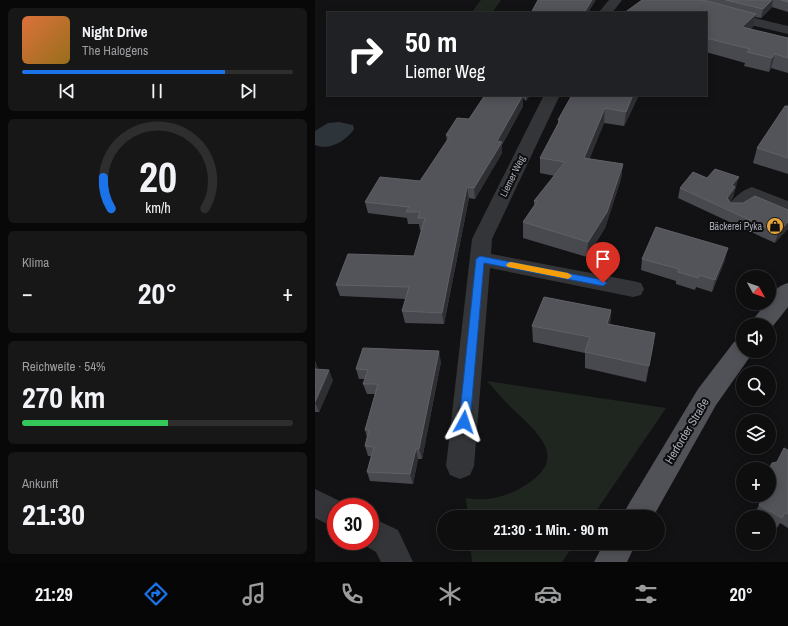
<!DOCTYPE html>
<html lang="de">
<meta charset="utf-8">
<style>
:root{--surface:#0e0e0f;--page:#171718;--text:#f1f3f6;--muted:#9b9c9e;--line:#2e2e2f;--accent:#1a73e8}
body{margin:0;font-family:"Archivo Narrow",sans-serif;background:var(--page);color:var(--text);height:100vh;display:flex;flex-direction:column;font-size:15px;white-space:nowrap}
*{box-sizing:border-box;margin:0}
p{font-size:13px;color:var(--muted)}
.icon{flex:none;width:22px;height:22px;fill:none;stroke:currentColor;stroke-width:2;stroke-linecap:round;stroke-linejoin:round}
.map{position:relative;flex:1;overflow:hidden}
.panel{display:flex;flex-direction:column;gap:8px;padding:8px;background:#080808;width:315px}
.panel>*{flex:none}
.guide{position:absolute;left:12px;top:12px;width:380px;height:84px;border-radius:0px;box-shadow:0 2px 10px #0003,0 0 0 1px var(--line);background:#202124;color:#fff;overflow:hidden}
.needle{width:26px;rotate:130deg}
.buttons{position:absolute;left:421px;top:270px;display:grid;gap:8px}
.buttons a{display:grid;place-items:center;width:40px;height:40px;border-radius:50%;background:var(--surface);box-shadow:0 2px 10px #0003,0 0 0 1px var(--line);font-size:20px}
.speed{position:absolute;left:12px;top:498px;display:flex;gap:8px;font-size:20px;font-weight:700;text-align:center}
.speed>*{display:grid;place-content:center;width:52px;height:52px;border-radius:50%;background:var(--surface);box-shadow:0 2px 10px #0003,0 0 0 1px var(--line);line-height:1}
.speed .limit{border:6px solid #d22;background:#fff;color:#111}
.pin{position:absolute;display:grid;place-items:center;width:34px;height:34px;color:#fff;margin:-41px -17px;border-radius:50% 50% 50% 0;rotate:-45deg;box-shadow:0 0 4px #0007}
.pin .icon{rotate:45deg}
.me{position:absolute;width:44px;margin:-22px;rotate:5deg;stroke-linejoin:round;filter:drop-shadow(0 0 3px #0008)}
.turn{display:flex;align-items:center;gap:14px;height:84px;padding:0 12px;font-size:18px}
.turn .icon{width:52px;height:52px;stroke-width:2.5}
.turn b{display:block;font-size:28px;line-height:34px}
.big{font-size:30px;font-weight:700;line-height:1.1}
.panel .card{flex:1;display:flex;flex-direction:column;justify-content:center;gap:6px;min-width:0;padding:0 14px;border-radius:6px;background:var(--page)}
.panel .dial{align-items:center;gap:0}
.dial svg{height:104px;overflow:visible;fill:none;stroke:var(--line);stroke-width:7;stroke-linecap:round;text-anchor:middle}
.dial text{fill:var(--text);stroke:none}
.song{display:flex;align-items:center;gap:12px}
.cover{width:48px;height:48px;border-radius:6px;background:linear-gradient(135deg,hsl(20 70% 55%),hsl(40 70% 35%))}
.played{height:4px;border-radius:2px;background:linear-gradient(90deg,var(--accent) 75%,var(--line) 75%)}
.keys{display:flex;justify-content:space-around;direction:ltr}
.heat{display:flex;justify-content:space-between;align-items:center;font-size:22px;direction:ltr}
.charge{height:6px;border-radius:3px;background:linear-gradient(90deg,#34c759 54%,var(--line) 0)}
.trip{position:absolute;left:122px;top:510px;width:228px;height:40px;border-radius:20px;background:var(--surface);box-shadow:0 2px 10px #0003,0 0 0 1px var(--line);font-weight:700;line-height:40px;text-align:center}
.menu{display:flex;height:64px;justify-content:space-around;align-items:center;background:#060606;color:var(--muted)}
.menu .icon{width:28px;height:28px}
.menu .current{color:var(--accent)}
.menu b{font-size:18px;color:var(--text)}
main{display:flex;flex:1;min-height:0}
.map>svg:first-child{display:block}
.green{fill:#1f261f}
.water{fill:#2d353b}
.lines{fill:none;stroke-linecap:round;stroke-linejoin:round}
.minor{fill:#343538;fill-rule:evenodd}
.major{fill:#505257;fill-rule:evenodd}
.wall{fill:#48494f}
.shaded-wall{fill:#2e2f33}
.building{fill:#525459;stroke:#5f6167}
.route{fill:#1a73e8;stroke:#114b97}
.slow{fill:#f59e0b}
.labels{text-anchor:middle;stroke-width:4;stroke-linejoin:round;paint-order:stroke}
.street-label{font-size:10px;fill:#a5aab3;stroke:#0d0d0f}
.poi-label{font-size:10px;fill:#a5aab3;stroke:#0d0d0f;text-anchor:end}
.near-street-label{font-size:12px;fill:#a5aab3;stroke:#0d0d0f}
</style>
<main>
<section class="panel">
<div class="card">
<div class="song"><i class="cover"></i><div><b>Night Drive</b><p>The Halogens</p></div></div>
<div class="played"></div>
<div class="keys"><svg class="icon" aria-label="previous" viewBox="0 0 24 24"><path d="M18 5L8 12l10 7zM5 5v14"/></svg><svg class="icon" aria-label="pause" viewBox="0 0 24 24"><path d="M8 5v14M16 5v14"/></svg><svg class="icon" aria-label="next" viewBox="0 0 24 24"><path d="M6 5l10 7-10 7zM19 5v14"/></svg></div>
</div>
<div class="card dial"><svg viewBox="0 0 100 80">
<path d="M14 69A42 42 0 1 1 86 69"/>
<path d="M14 69A42 42 0 0 1 8 45" stroke="#1a73e8"/>
<text x="50" y="56" font-size="32" font-weight="700">20</text>
<text x="50" y="72" font-size="11">km/h</text>
</svg></div>
<div class="card"><p>Klima</p>
<div class="heat"><a>−</a><b class="big">20°</b><a>+</a></div>
</div>
<div class="card"><p>Reichweite · 54%</p><b class="big">270 km</b><div class="charge"></div></div>
<div class="card"><p>Ankunft</p><b class="big">21:30</b></div>
</section>
<div class="map">
<svg width="473" height="562" viewBox="0 0 473 562">
<rect width="100%" height="100%" fill="#121214"/>
<g class="green">
<polygon points="166,0 186,0 177,13 156,13"/>
<path d="M172 381 351 408 277 517H153L151 498C171 502 192 497 209 486 254 459 225 435 199 410 189 401 181 391 172 381Z"/>
<polygon points="155,543 260,543 247,562 157,562"/>
</g>
<path class="water" d="M24 122 38 125 39 129C31 141 14 151 0 145V131L13 123Z"/>
<g class="lines">
<g class="minor">
<polygon points="294,0 307,0 297,13 283,13"/>
<path d="M353 0H371L381 4 473 26V34L391 14V13C382 13 358 8 353 0Z"/>
<polygon points="229,95 245,95 177,239 176,254 318,281 326,283 329,289 326,295 318,297 175,268 159,466 155,475 145,479 135,475 131,466 157,239"/>
<path d="M437 187 473 201V214L440 201C431 209 426 216 414 212L411 208C417 199 427 190 437 187Z"/>
<polygon points="0,489 31,504 33,507 21,507 21,528 0,518"/>
<polygon points="55,517 83,530 98,562 66,562 61,552 44,542 44,541 55,541"/>
</g>
<g class="major">
<path d="M473 283V307L454 331V325H434L451 303H454C454 293 465 285 473 283Z"/>
<polygon points="428,340 428,351 439,351 401,405 338,517 307,517 312,507 383,389 419,342"/>
<polygon points="289,543 321,543 312,562 279,562"/>
</g>
</g>
<g class="wall">
<polygon points="387,0 473,0 473,12 457,7 446,18 440,17 438,27 435,29 473,38 473,73 456,68 454,72 429,66 430,63 391,52 391,13"/>
<polygon points="170,95 215,95 211,101 208,98 208,106 187,145 187,153 160,199 154,198 129,324 90,323 87,311 91,299 25,296 21,285 99,256 106,230 105,230 104,224 93,224 92,218 53,213 50,202 105,181 132,141 131,135 154,119"/>
<polygon points="257,95 324,95 309,126 289,123 274,159 308,164 306,179 290,228 272,257 208,238 208,222 219,205 219,201 240,176 225,173 225,158 243,124 243,120"/>
<polygon points="473,106 473,174 438,163 442,148"/>
<polygon points="421,187 420,189 418,197 415,201 416,203 473,210 460,243 363,198 365,188"/>
<polygon points="327,259 410,260 397,292 381,287 380,290 361,284 361,281 326,270"/>
<polygon points="296,310 295,324 340,333 331,382 270,368 270,353 218,342 217,326"/>
<polygon points="0,361 3,369 18,380 4,412 0,412"/>
<polygon points="126,362 107,459 103,459 98,484 55,481 52,472 56,456 53,456 50,446 52,437 50,430 60,394 52,394 48,384 50,379 44,379 41,369"/>
<polygon points="473,450 473,528 465,523 462,528 454,524 454,517 442,517 439,515 449,495 454,495 454,469 462,462"/>
</g>
<g class="shaded-wall">
<polygon points="277,0 281,0 273,13 269,13"/>
<polygon points="457,0 458,0 457,7 446,18 448,9"/>
<polygon points="441,14 438,27 424,41 427,27"/>
<polygon points="460,54 456,68 454,72 457,58"/>
<polygon points="208,95 208,106 187,145 187,153 160,199 159,188 182,141"/>
<polygon points="211,95 215,95 211,101"/>
<polygon points="318,95 324,95 309,126 311,112"/>
<polygon points="290,108 289,123 269,173 269,158"/>
<polygon points="308,164 306,179 290,228 272,257 273,242"/>
<polygon points="424,177 418,197 410,208 412,198 417,185"/>
<polygon points="152,187 154,198 129,324 127,313"/>
<polygon points="473,222 473,229 460,243 463,233"/>
<polygon points="413,248 410,260 397,292 400,280"/>
<polygon points="296,310 295,326 292,324"/>
<polygon points="340,333 338,349 331,382 334,366"/>
<polygon points="124,351 126,362 107,459 104,449"/>
<polygon points="0,361 4,371 0,378"/>
<polygon points="14,370 18,380 4,412 0,402"/>
<polygon points="101,449 103,459 98,484 95,474"/>
</g>
<g class="building">
<polygon points="223,0 277,0 269,13 216,13"/>
<polygon points="327,0 382,0 392,1 441,14 427,27 473,38 473,58 460,54 457,58 432,52 435,49 391,38 391,13 309,13"/>
<polygon points="411,0 457,0 448,9"/>
<polygon points="466,0 473,0 473,2"/>
<polygon points="170,95 208,95 182,141 187,142 159,188 152,187 127,313 87,311 94,287 21,285 33,254 99,256 110,218 103,218 105,212 91,212 94,207 50,202 65,177 105,181 135,136 131,135 142,118 154,119"/>
<polygon points="257,95 318,95 311,112 290,108 269,158 308,164 292,212 273,242 208,222 222,202 219,201 250,162 225,158 245,120 243,120"/>
<polygon points="470,106 473,106 473,158 442,148"/>
<polygon points="400,169 424,177 417,185 420,187 412,198 416,203 428,203 440,196 473,210 473,222 463,233 365,188 378,172 392,178"/>
<polygon points="341,227 413,248 400,280 384,275 383,278 363,272 364,269 327,259"/>
<polygon points="229,297 296,310 292,324 340,333 334,366 270,352 275,337 217,326"/>
<polygon points="48,348 124,351 104,449 101,449 95,474 52,472 59,447 50,446 54,430 50,430 63,384 48,384 53,370 41,369"/>
<polygon points="0,369 14,370 0,402"/>
<polygon points="469,448 473,450 473,514 470,513 467,518 444,505 449,495 454,495 454,483 455,482 454,481 454,479 455,477 454,475 454,469 457,463 462,462"/>
</g>
<polygon class="route" points="165,256 288,280 292,283 288,286 169,263 155,422 153,425 149,426 146,425 144,422 161,259"/>
<polygon class="slow" points="196,262 253,273 257,276 253,279 193,267 191,265 193,263"/>
<defs>
<g id="shop-disc" transform="scale(0.9)"><circle r="9.5" fill="#e5a539" stroke="#0d0d0f"/><path d="M-5-2.5h2.3a2.7 3.5 0 0 1 5.4 0H5L5.5 6h-11ZM-1.5-2.5h3a1.5 2.3 0 0 0-3 0Z" fill="#111"/></g>
</defs>
<g fill-rule="evenodd">
<use href="#shop-disc" x="460" y="226"/>
</g>
<g class="labels">
<g class="street-label">
<text transform="translate(197 176) rotate(-64)" y="4">Liemer Weg</text>
</g>
<g class="poi-label">
<text x="447" y="230">Bäckerei Pyka</text>
</g>
<g class="near-street-label">
<text transform="translate(372 431) rotate(-59)" y="4">Herforder Straße</text>
</g>
</g>
</svg>
<div class="buttons">
<a><svg class="needle" viewBox="-14 -14 28 28"><path d="M0-13l5 13h-10z" fill="#e53935"/><path d="M0 13l5-13h-10z" fill="#9b9c9e"/></svg></a>
<a><svg class="icon" aria-label="sound" viewBox="0 0 24 24"><path d="M4 9h4l5-4v14l-5-4H4zM17 9q2 3 0 6"/></svg></a>
<a><svg class="icon" aria-label="search" viewBox="0 0 24 24"><circle cx="10" cy="10" r="6"/><path d="M15 15l6 6"/></svg></a>
<a><svg class="icon" aria-label="layers" viewBox="0 0 24 24"><path d="M12 4l9 5-9 5-9-5zM3 14l9 5 9-5"/></svg></a>
<a>+</a>
<a>−</a>
</div>
<div class="speed"><div class="limit">30</div></div>
<div class="pin" style="left:288px;top:283px;background:#d93025"><svg class="icon" aria-label="arrive" viewBox="0 0 24 24"><path d="M6 21V4h12l-3 4 3 4H6"/></svg></div>
<svg class="me" style="left:149px;top:422px" viewBox="-20 -20 40 40"><path d="M0-17L14 15 0 8-14 15z" fill="#1a73e8" stroke="#fff" stroke-width="4"/></svg>
<div class="trip">21:30 · 1 Min. · 90 m</div>
<div class="guide">
<div class="turn"><svg class="icon" aria-label="right" viewBox="0 0 24 24"><path d="M7 20v-9h11M14 6l5 5-5 5"/></svg><div><b>50 m</b>Liemer Weg</div></div>
</div>
</div>
</main>
<nav class="menu">
<b>21:29</b>
<svg class="icon current" aria-label="directions" viewBox="0 0 24 24"><path d="M12 3l9 9-9 9-9-9zM9 14v-3h6M13 9l2 2-2 2"/></svg>
<svg class="icon" aria-label="music" viewBox="0 0 24 24"><path d="M9 18V5l10-2v13"/><circle cx="6" cy="18" r="3"/><circle cx="16" cy="16" r="3"/></svg>
<svg class="icon" aria-label="phone" viewBox="0 0 24 24"><path d="M5 4h4l2 5-3 2q2 4 5 5l2-3 5 2v4C11 20 4 13 5 4z"/></svg>
<svg class="icon" aria-label="climate" viewBox="0 0 24 24"><path d="M12 3v18M4 7l16 10M4 17L20 7"/></svg>
<svg class="icon" aria-label="car" viewBox="0 0 24 24"><path d="M5 17H2v-5l4-1 3-4h7l3 4 3 1v5h-3M9 17h6M6 11h13"/><circle cx="7" cy="17" r="2"/><circle cx="17" cy="17" r="2"/></svg>
<svg class="icon" aria-label="filters" viewBox="0 0 24 24"><path d="M4 7h16M4 17h16"/><circle cx="9" cy="7" r="2"/><circle cx="15" cy="17" r="2"/></svg>
<b>20°</b>
</nav>
